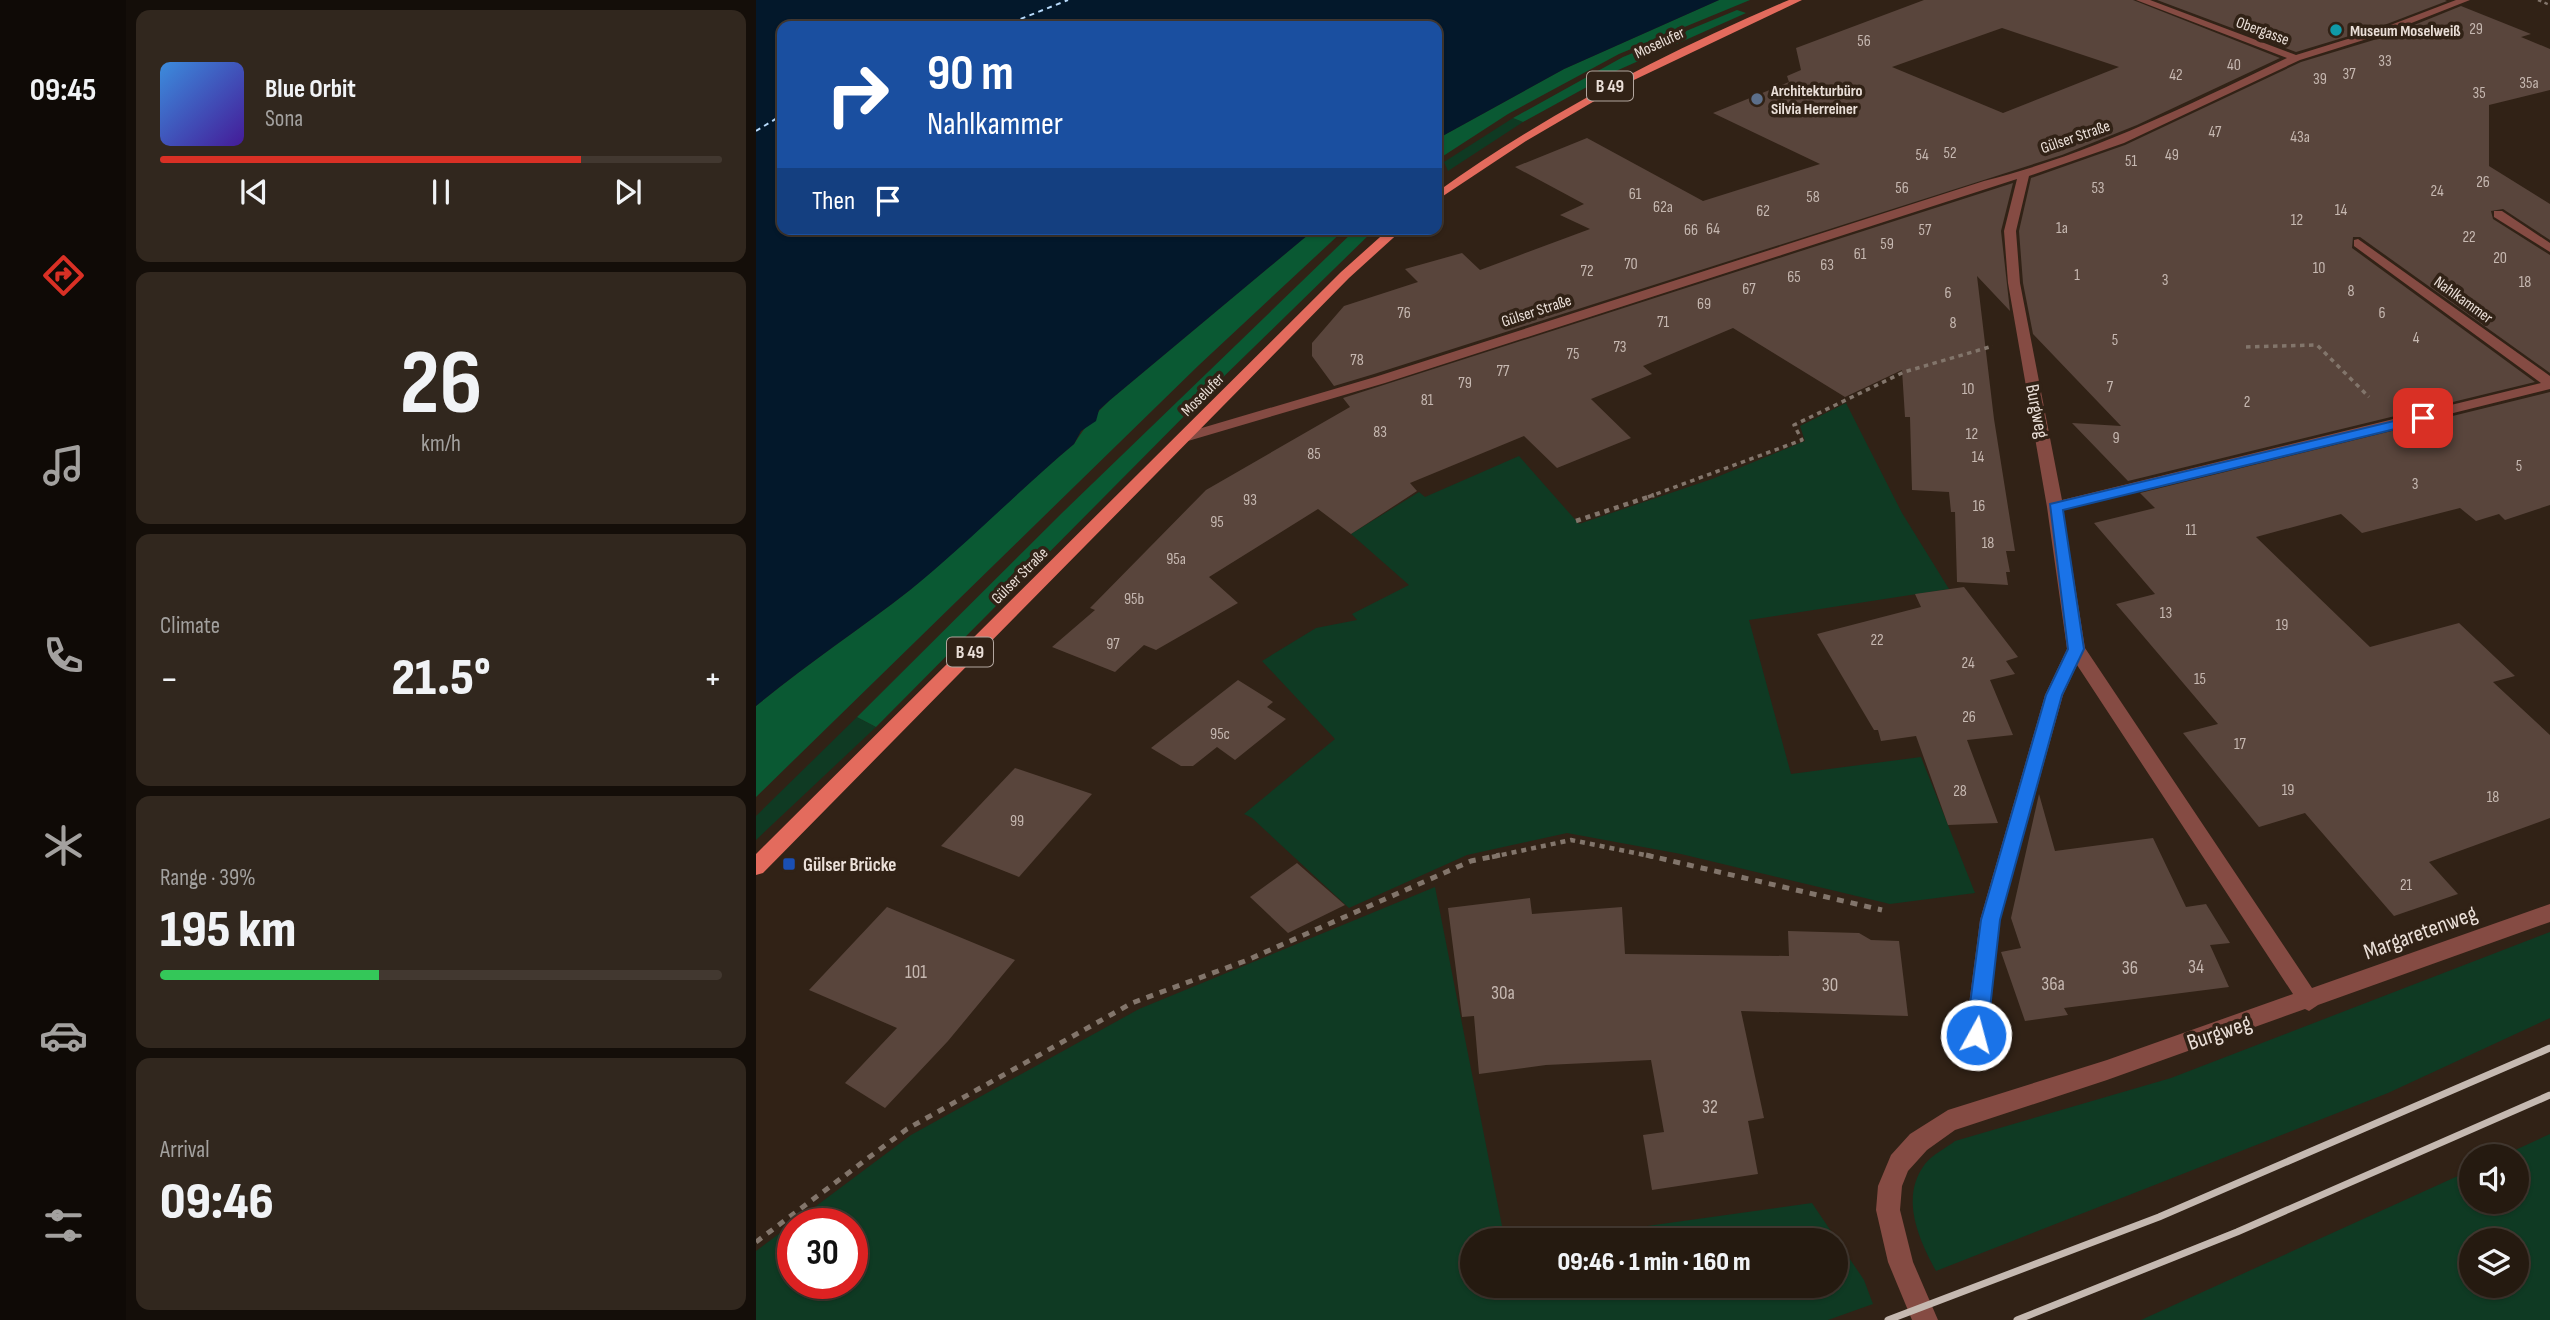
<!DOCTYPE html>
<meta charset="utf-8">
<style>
:root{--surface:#251a10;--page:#31271e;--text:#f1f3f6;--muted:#a3a19f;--line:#423830;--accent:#d93025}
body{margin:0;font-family:"Sofia Sans Condensed",sans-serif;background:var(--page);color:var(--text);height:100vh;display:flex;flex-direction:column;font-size:26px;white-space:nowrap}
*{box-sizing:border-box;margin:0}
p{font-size:23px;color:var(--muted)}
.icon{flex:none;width:38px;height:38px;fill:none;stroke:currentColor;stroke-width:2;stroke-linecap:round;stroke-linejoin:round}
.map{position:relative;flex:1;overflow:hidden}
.side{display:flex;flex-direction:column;gap:10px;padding:10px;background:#140e09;width:630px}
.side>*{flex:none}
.banner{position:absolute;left:21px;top:21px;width:665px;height:214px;border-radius:14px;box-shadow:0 2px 5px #0004,0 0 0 2px var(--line);background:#1a4fa0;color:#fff;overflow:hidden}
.tools{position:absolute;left:1703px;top:1144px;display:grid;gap:14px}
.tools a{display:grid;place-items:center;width:70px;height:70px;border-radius:50%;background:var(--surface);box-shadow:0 2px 5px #0004,0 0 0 2px var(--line);font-size:35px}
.speed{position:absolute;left:21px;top:1208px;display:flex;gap:14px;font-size:35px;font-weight:700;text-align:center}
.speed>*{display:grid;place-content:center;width:91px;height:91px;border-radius:50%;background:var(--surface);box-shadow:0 2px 5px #0004,0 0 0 2px var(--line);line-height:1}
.speed .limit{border:10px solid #d22;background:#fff;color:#111}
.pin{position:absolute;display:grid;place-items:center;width:60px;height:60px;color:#fff;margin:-30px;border-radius:14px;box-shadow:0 4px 10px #0006}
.me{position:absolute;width:77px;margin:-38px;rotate:7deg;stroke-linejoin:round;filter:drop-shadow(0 0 5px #0008)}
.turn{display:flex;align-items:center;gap:24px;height:147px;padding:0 35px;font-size:32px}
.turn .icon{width:91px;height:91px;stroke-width:2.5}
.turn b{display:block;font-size:49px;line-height:60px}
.then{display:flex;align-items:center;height:66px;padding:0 35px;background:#0003;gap:14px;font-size:26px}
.big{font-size:52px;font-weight:800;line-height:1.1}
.side .card{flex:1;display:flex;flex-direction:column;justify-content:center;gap:10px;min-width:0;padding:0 24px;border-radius:14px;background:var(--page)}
.side .dial{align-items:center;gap:0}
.dial b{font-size:91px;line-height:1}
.song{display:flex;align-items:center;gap:21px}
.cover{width:84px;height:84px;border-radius:10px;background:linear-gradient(135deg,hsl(210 70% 55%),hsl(260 70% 35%))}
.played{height:7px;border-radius:4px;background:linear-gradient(90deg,var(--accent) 75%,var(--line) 75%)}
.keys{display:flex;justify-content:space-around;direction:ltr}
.heat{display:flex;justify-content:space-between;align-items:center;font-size:38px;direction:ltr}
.charge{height:10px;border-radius:5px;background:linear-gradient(90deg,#34c759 39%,var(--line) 0)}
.trip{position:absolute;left:704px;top:1228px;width:388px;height:70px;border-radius:35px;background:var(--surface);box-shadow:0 2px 5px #0004,0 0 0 2px var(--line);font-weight:800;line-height:70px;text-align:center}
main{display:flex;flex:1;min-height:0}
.tabs{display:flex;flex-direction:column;width:126px;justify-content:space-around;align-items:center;background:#0f0a06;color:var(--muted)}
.tabs .icon{width:49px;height:49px}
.tabs .selected{color:var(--accent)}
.tabs b{font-size:32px;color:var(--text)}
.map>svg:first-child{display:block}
.green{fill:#0f3a23;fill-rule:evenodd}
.forest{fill:#0a5933}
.water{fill:#03182b}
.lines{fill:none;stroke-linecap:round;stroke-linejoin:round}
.ferry{stroke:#b7dafb;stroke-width:2;stroke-dasharray:5 4.5;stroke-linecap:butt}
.building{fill:#59453c;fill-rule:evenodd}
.path-far3{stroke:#82756b;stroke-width:2.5;stroke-dasharray:3.5 3.5;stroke-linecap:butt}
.path-far2{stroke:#82756b;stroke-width:3.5;stroke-dasharray:4.5 4.5;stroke-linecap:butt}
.path-far1{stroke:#82756b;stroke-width:4.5;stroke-dasharray:5 5;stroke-linecap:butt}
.path{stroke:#82756b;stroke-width:5;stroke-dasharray:7 7;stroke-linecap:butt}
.minor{fill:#854b43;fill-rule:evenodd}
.major{fill:#e36b5d;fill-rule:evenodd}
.rail{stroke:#c5b9b1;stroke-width:7}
.route{fill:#1a73e8;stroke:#114b97;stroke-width:2}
.culture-dot{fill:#0f9aa8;stroke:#312216;stroke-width:2.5}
.service-dot{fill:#5c6f8a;stroke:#312216;stroke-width:2.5}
.transit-dot{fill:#1a4fb4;stroke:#312216;stroke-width:2.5}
.labels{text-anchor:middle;stroke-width:7;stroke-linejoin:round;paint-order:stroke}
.number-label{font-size:16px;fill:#c6b8b1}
.far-street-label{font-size:16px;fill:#eadfd8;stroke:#312216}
.far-poi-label{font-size:16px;font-weight:bold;fill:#eadfd8;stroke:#312216;text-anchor:start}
.shield{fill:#312216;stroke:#b2a69e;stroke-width:2}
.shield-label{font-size:18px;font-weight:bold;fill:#eadfd8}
.street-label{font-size:19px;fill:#eadfd8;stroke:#312216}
.poi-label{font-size:19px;font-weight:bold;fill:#eadfd8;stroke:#312216;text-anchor:start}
.near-number-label{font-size:19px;fill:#c6b8b1}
.near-street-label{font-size:23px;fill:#eadfd8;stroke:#312216}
</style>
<main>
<nav class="tabs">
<b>09:45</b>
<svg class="icon selected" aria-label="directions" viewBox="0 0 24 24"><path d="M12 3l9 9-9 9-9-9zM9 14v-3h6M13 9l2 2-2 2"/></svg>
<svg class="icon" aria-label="music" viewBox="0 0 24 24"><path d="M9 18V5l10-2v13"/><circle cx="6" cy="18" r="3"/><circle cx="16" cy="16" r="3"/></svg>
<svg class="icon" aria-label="phone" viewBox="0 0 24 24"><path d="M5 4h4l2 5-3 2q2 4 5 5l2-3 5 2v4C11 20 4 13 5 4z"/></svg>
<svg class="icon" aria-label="climate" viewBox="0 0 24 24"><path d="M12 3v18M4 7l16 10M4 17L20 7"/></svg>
<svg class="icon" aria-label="car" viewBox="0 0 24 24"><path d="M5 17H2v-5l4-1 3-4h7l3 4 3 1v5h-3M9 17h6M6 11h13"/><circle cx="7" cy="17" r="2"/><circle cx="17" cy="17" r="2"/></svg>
<svg class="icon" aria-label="filters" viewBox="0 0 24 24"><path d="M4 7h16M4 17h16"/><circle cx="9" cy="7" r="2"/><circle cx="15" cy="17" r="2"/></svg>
</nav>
<section class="side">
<div class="card">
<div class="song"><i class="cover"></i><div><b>Blue Orbit</b><p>Sona</p></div></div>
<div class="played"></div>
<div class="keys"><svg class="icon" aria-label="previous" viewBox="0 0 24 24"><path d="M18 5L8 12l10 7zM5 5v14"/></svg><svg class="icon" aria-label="pause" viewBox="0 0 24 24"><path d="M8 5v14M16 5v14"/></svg><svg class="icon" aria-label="next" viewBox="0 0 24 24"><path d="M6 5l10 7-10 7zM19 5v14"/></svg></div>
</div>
<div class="card dial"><b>26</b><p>km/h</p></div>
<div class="card"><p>Climate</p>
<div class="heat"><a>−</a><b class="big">21.5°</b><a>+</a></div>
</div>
<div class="card"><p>Range · 39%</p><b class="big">195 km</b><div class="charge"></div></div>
<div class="card"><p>Arrival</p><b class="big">09:46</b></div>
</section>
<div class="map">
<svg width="1794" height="1320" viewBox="0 0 1794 1320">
<rect width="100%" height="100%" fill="#312216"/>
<g class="green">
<polygon points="757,118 767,122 692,171 688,162"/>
<polygon points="1090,403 1146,513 1193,589 993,620 1035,774 1165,757 1219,893 1134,904 925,854 811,833 711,855 593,908 496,818 488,814 579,739 506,661 560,628 601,620 596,614 653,585 595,534 663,492 669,497 763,456 823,524 956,479 1049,441 1044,426"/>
<polygon points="101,717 120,727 0,840 0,816"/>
<path d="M679 887 749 1241H716V1286H1080V1241H814L848 1232 1056 1203 1108 1280 1117 1304 1072 1320H0V1251L155 1135 383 1009ZM37 1223H96V1283H37Z"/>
<path d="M1794 932V1018L1632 1093 1180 1271C1162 1238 1144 1197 1169 1164 1176 1155 1190 1148 1199 1141L1415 1078Z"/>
<path d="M1794 1134V1320H1385L1715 1170V1202H1760V1157H1744ZM1715 1241H1760V1286H1715Z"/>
</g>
<g class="forest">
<polygon points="963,0 994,0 863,54 752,114 681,160 681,139 808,69"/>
<polygon points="981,10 990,13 860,71 767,122 757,118 867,57"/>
<path d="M559 229H589L443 365 0 797V706C49 665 103 630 154 590 211 543 262 491 318 444 328 428 340 413 354 400Z"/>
<polygon points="600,229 619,229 459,385 120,727 101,717 307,512"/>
</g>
<path class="water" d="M0 0H963L808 69 681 139V26H26V229H559L354 400 343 410 340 421 325 431 318 444C262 491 211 544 154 590 103 630 49 665 0 706Z"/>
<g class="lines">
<g class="ferry">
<polyline points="247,26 312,0"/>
<polyline points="0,131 26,115"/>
</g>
</g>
<g class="building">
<path d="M1168 0H1377L1524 58 1381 125 1306 155 618 374 578 386 556 356V343L588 306 662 282 649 269 706 253 724 270 834 229 804 215 828 204 759 167 831 138 947 201 1064 164 957 113 1033 82 1031 76 1045 70 1040 48ZM1246 28 1363 67 1247 113 1136 67Z"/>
<polygon points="1401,0 1689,0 1691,1 1623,27 1540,52"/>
<polygon points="1705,6 1775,34 1765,37 1794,49 1794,90 1733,105 1733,166 1794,204 1794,240 1747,209 1735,211 1737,219 1794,255 1794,373 1604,237 1597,237 1596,248 1779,382 1372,481 1316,423 1365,426 1277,334 1267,283 1263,231 1275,178 1369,145 1545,62 1631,36"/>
<polygon points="1257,183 1245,231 1254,311 1221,276 1238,419 1259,551 1250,551 1254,572 1250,572 1252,585 1201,582 1199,512 1195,512 1193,492 1156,490 1154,417 1149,417 1146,370 1089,397 977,328 887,366 896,374 835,399 875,438 801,468 768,436 654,483 661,491 595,534 562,509 453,577 482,603 400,650 388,645 359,672 296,647 339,610 334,608 450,490 594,407 587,398"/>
<polygon points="1794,392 1794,505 1749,520 1743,514 1720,521 1704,508 1606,533 1585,514 1500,537 1614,647 1703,623 1759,676 1737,682 1794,735 1794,818 1673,862 1702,894 1638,916 1549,813 1503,827 1427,733 1462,724 1360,604 1399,594 1338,523 1399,508 1384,493"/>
<polygon points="1208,587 1262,657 1250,661 1259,674 1234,680 1257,735 1211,740 1242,823 1192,825 1160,736 1125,741 1122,730 1118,730 1061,634 1165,607 1159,594"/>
<polygon points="482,680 517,702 511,707 530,719 479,760 461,747 437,766 425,766 395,748"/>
<polygon points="259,768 336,794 263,877 185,846"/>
<polygon points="1283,794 1299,851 1397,838 1430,907 1450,904 1474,943 1454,945 1473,987 1308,1008 1312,1015 1269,1021 1245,952 1265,948 1255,918"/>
<polygon points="541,863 589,905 532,933 494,897"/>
<polygon points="774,898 776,914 866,907 869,954 1033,956 1032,931 1103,933 1115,940 1143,941 1152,1016 985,1011 1008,1118 992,1121 1002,1174 896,1190 887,1135 908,1132 895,1060 790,1065 723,1074 718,1016 706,1017 692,908"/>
<polygon points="131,907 259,960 192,1041 129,1108 89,1083 141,1028 53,990"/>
</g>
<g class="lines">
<polyline class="path-far3" points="1782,0 1794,5"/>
<g class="path-far2">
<polyline points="1490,347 1561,345 1613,397"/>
<polyline points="892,497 1046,440 1038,425 1148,372 1237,346"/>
</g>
<g class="path-far1">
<polyline points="820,521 898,495"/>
<polyline points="736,857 815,840 899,857"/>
</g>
<g class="path">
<polyline points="890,855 1126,910"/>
<polyline points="0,1242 151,1129 376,1003 489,961 715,861 744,855"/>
</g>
<g class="minor">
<path d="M1380 0H1394L1540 55 1624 29 1700 0H1714L1630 33 1544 60 1368 143 1273 176 1260 231 1264 283 1306 500 1785 383 1598 246V240L1602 239 1794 376V389L1307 510 1329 648 1556 988 1794 904V922L1562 1005 1553 1011 1549 1009 1351 1080 1199 1130 1171 1150 1152 1171 1146 1186 1144 1210 1157 1262 1182 1320H1156L1132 1262 1120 1210 1122 1186 1135 1155 1154 1134 1192 1110 1351 1060 1537 994 1321 665 1307 695 1244 920 1231 1035 1228 1042 1220 1045 1212 1042 1209 1035 1224 920 1289 695 1311 649 1291 507 1252 283 1248 231 1261 179 629 383 432 441 427 442 420 438 422 435 619 377 1228 181C1335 154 1432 105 1531 58Z"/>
<polygon points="1738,211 1746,211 1794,243 1794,252 1738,217"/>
</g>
<g class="major">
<path d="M1033 0H1046L859 89 770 141 681 200V192C791 113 909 53 1033 0Z"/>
<polygon points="633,229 647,229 593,278 7,873 0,875 0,854 585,272"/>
</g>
<g class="rail">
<polyline points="1132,1320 1403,1217 1794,1048"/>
<polyline points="1261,1320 1481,1232 1794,1095"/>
</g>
</g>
<polygon class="route" points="1667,414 1672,415 1672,421 1307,510 1328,649 1306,695 1244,920 1231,1035 1228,1041 1220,1044 1213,1041 1210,1035 1225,920 1290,695 1312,649 1294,504"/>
<circle class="culture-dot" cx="1580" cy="30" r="7"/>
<circle class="service-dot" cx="1001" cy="99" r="7"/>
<rect class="transit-dot" x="26" y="857" width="14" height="14" rx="3.5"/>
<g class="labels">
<g class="number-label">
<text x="1720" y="34">29</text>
<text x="1108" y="46">56</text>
<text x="1629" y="66">33</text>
<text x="1478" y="70">40</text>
<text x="1593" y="79">37</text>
<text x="1420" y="80">42</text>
<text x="1564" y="84">39</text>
<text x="1773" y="88">35a</text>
<text x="1723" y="98">35</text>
<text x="1459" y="137">47</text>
<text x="1544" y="142">43a</text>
<text x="1194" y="158">52</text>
<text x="1166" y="160">54</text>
<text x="1416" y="160">49</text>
<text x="1375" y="166">51</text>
<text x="1727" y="187">26</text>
<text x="1146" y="193">56</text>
<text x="1342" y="193">53</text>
<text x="1681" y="196">24</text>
<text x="879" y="199">61</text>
<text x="1057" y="202">58</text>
<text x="907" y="212">62a</text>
<text x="1585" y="215">14</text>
<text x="1007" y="216">62</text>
<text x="1541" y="225">12</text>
<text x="1306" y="233">1a</text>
<text x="957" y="234">64</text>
<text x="935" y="235">66</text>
<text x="1169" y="235">57</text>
<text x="1713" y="242">22</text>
<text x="1131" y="249">59</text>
<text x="1104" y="259">61</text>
<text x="1744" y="263">20</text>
<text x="875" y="269">70</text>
<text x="1071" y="270">63</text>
<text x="1563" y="273">10</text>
<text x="831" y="276">72</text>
<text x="1321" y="280">1</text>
<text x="1038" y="282">65</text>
<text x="1409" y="285">3</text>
<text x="1769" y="287">18</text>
<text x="993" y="294">67</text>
<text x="1595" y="296">8</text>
<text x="1192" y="298">6</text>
<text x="948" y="309">69</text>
<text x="648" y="318">76</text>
<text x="1626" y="318">6</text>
<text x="907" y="327">71</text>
<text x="1197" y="328">8</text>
<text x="1660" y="343">4</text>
<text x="1359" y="345">5</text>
<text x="864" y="352">73</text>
<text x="817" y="359">75</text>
<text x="601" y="365">78</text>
<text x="747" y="376">77</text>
<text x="709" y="388">79</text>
<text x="1354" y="392">7</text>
<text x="1212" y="394">10</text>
<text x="671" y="405">81</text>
<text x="1491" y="407">2</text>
<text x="624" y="437">83</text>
<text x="1216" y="439">12</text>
<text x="1360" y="443">9</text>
<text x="558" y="459">85</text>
<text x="1222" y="462">14</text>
<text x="1763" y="471">5</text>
<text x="1659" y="489">3</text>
<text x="494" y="505">93</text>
<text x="1223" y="511">16</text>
<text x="461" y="527">95</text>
<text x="1435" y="535">11</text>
<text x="1232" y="548">18</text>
<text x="420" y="564">95a</text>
<text x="378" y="604">95b</text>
<text x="1410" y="618">13</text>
<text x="1526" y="630">19</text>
<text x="1121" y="645">22</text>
<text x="357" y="649">97</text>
<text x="1212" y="668">24</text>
<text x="1444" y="684">15</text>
<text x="1213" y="722">26</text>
<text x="464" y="739">95c</text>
<text x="1484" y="749">17</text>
<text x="1532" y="795">19</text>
<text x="1204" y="796">28</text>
<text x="1737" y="802">18</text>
<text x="261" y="826">99</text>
<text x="1650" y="890">21</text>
</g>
<g class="far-street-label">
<text transform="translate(1507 30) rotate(20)" y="6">Obergasse</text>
<text transform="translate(903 42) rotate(-25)" y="6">Moselufer</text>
<text transform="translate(1319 136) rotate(-19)" y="6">Gülser Straße</text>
<text transform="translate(1708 299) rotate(36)" y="6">Nahlkammer</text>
<text transform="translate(780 310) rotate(-18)" y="6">Gülser Straße</text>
<text transform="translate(446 394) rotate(-45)" y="6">Moselufer</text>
<text transform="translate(263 575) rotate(-45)" y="6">Gülser Straße</text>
</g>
<g class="far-poi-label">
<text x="1594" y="36">Museum Moselweiß</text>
<text x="1015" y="96">Architekturbüro<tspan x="1015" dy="18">Silvia Herreiner</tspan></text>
</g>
<g class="shield">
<rect x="831" y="71.5" width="46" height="29" rx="5"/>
<rect x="191" y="637.5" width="46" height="29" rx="5"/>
</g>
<g class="shield-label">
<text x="854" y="92">B 49</text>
<text x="214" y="658">B 49</text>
</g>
<g class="street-label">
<text transform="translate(1282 411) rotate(79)" y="7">Burgweg</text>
</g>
<g class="poi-label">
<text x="47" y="871">Gülser Brücke</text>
</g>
<g class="near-number-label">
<text x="1440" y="973">34</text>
<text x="1374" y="974">36</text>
<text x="160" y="978">101</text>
<text x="1297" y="990">36a</text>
<text x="1074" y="991">30</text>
<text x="747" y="999">30a</text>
<text x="954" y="1113">32</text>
</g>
<g class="near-street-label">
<text transform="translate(1664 932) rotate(-20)" y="8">Margaretenweg</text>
<text transform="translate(1463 1032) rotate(-19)" y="8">Burgweg</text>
</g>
</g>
</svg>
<div class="tools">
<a><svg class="icon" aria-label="sound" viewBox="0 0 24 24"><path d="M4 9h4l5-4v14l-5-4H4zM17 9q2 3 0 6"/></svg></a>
<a><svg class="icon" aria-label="layers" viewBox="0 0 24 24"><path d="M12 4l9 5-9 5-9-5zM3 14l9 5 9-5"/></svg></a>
</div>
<div class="speed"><div class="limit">30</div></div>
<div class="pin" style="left:1667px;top:418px;background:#d93025"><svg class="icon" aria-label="arrive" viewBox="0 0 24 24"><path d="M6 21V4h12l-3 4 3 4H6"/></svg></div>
<svg class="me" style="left:1220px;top:1035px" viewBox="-20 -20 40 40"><circle r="17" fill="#1a73e8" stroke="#fff" stroke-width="3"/><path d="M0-11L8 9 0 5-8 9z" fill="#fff"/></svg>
<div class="trip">09:46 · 1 min · 160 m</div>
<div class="banner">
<div class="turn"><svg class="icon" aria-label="right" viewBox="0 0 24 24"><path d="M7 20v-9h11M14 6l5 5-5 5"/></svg><div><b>90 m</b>Nahlkammer</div></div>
<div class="then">Then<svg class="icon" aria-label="arrive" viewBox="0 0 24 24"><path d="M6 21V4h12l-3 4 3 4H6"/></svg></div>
</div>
</div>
</main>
